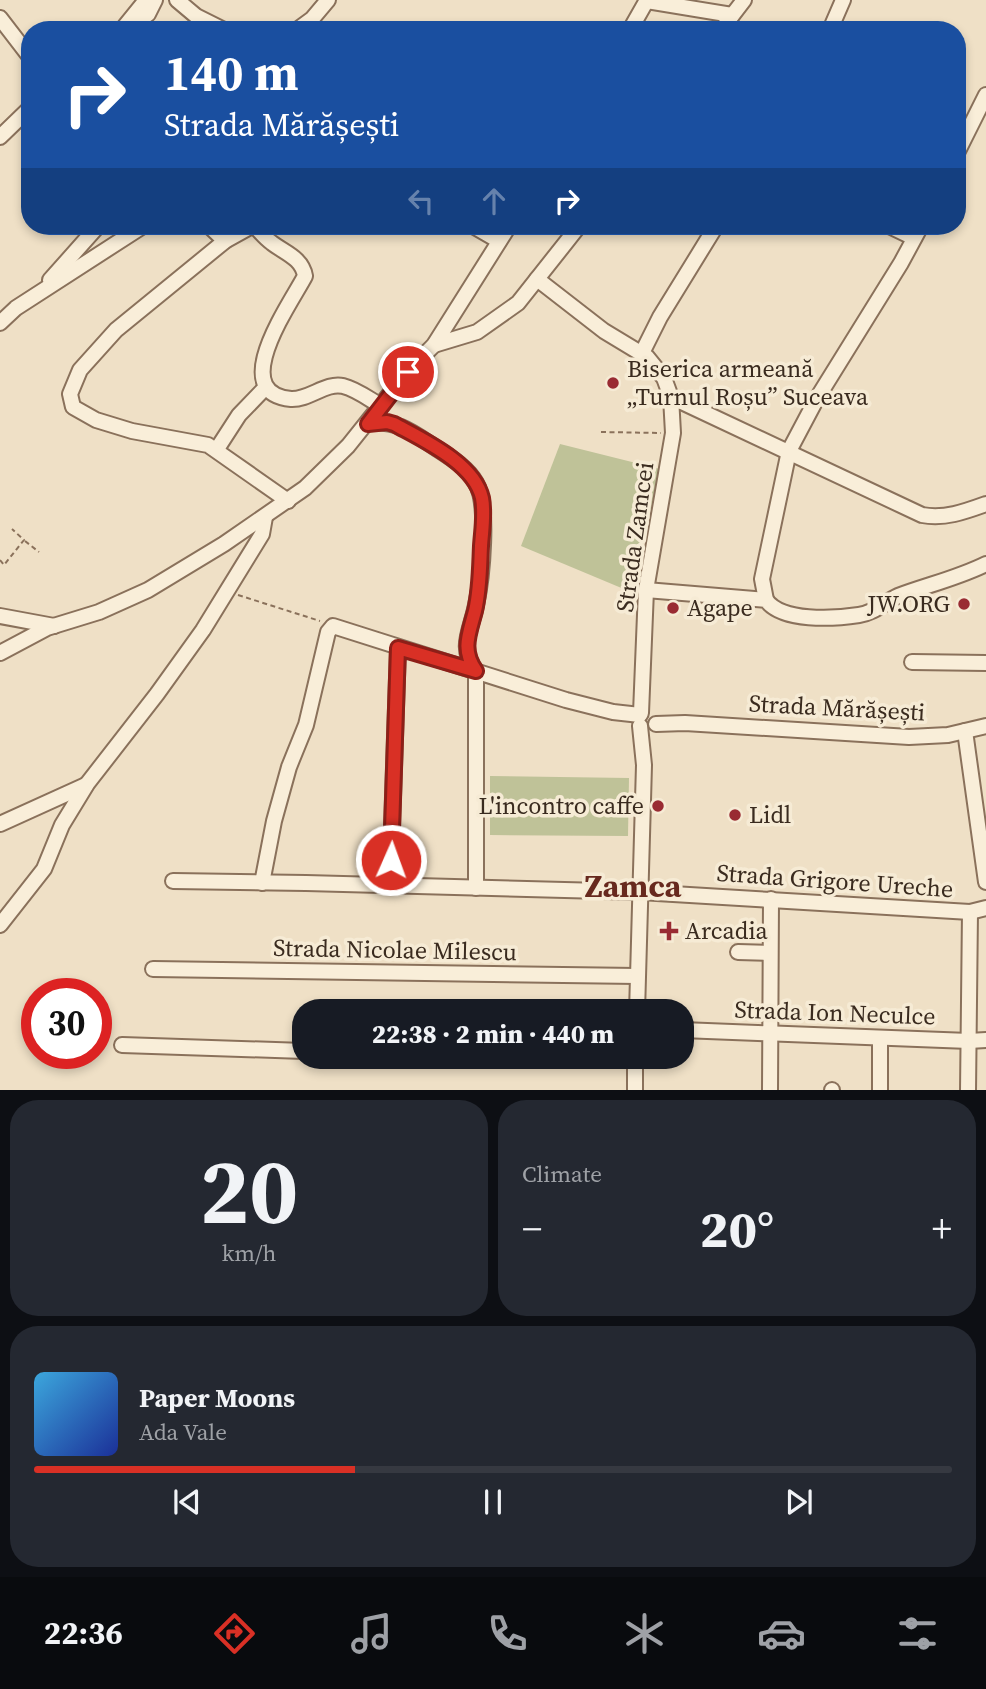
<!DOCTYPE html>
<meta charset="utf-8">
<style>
:root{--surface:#171b24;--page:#242831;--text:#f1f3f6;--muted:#9ea1a6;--line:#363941;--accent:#d93025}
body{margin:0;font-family:"Source Serif 4",serif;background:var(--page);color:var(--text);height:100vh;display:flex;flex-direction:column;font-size:26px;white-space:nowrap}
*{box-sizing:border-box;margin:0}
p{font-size:23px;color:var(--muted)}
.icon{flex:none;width:38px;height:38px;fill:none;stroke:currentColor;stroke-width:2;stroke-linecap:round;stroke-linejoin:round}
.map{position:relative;height:1090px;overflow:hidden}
.drawer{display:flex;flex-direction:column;gap:10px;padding:10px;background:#0d0f14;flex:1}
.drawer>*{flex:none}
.top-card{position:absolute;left:21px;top:21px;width:945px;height:214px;border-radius:28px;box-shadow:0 4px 10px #0003;background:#1a4fa0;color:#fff;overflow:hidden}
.speed{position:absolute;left:21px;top:978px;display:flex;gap:14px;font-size:35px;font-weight:700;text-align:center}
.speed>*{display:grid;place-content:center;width:91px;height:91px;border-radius:50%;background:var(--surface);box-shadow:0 4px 10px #0003;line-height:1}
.speed .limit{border:10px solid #d22;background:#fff;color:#111}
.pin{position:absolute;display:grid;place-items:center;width:60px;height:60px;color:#fff;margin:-30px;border:4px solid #fff;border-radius:50%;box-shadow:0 2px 7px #0007}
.me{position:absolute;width:77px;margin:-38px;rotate:2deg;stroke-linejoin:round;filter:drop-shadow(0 0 5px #0008)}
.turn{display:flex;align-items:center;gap:24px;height:147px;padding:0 28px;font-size:32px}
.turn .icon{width:91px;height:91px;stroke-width:2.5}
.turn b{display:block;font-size:49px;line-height:60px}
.lanes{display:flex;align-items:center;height:66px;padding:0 28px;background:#0003;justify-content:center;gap:35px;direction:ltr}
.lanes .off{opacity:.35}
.big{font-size:52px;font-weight:800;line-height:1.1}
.drawer .card{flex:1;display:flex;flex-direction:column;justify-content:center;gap:10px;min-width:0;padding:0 24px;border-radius:28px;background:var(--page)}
.drawer .dial{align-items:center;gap:0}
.dial b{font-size:91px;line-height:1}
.song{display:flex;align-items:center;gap:21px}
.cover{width:84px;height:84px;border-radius:10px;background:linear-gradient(135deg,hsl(200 70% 55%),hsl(230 70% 35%))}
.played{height:7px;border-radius:4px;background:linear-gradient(90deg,var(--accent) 35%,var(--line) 35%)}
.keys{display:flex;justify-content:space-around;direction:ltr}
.heat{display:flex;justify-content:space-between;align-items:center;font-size:38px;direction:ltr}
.drawer .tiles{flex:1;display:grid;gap:10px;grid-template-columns:1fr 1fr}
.card:last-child{grid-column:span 2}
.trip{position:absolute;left:292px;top:999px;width:402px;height:70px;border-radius:28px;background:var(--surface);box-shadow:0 4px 10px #0003;font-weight:800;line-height:70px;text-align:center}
.menu{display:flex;height:112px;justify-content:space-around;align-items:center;background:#090b0e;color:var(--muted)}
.menu .icon{width:49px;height:49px}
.menu .on{color:var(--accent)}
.menu b{font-size:32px;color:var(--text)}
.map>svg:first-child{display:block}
.cemetery{fill:#bfc298}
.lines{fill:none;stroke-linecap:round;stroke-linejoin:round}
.minor-casing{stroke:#8a715b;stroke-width:18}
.path{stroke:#8a715b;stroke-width:2;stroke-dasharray:5 3.5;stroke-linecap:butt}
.minor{stroke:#f9eed9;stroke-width:14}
.route-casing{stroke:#8d1f18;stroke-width:18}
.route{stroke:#d93025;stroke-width:12}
.poi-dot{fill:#992b32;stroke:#f6ebd5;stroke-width:2.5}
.labels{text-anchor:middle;stroke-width:7;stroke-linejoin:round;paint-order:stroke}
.poi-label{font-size:24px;fill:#3a2b1f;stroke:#f6ebd5;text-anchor:start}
.street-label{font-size:24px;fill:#3a2b1f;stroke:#f6ebd5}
.district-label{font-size:32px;font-weight:bold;fill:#67291e;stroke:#f6ebd5}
</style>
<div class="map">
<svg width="986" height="1091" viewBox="0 0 986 1091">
<rect width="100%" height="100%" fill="#efe0c6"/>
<g class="cemetery">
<polygon points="560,444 660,469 631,592 521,546"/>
<polygon points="490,776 629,778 628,836 490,835"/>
</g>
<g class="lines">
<g class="minor-casing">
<g id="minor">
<polyline points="177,0 196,16 224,30"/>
<polyline points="647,1 732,15"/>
<polyline points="0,18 30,57"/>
<polyline points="125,26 146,0"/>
<polyline points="126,30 148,14 155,0"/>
<polyline points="297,30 312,19 328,0"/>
<polyline points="630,30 647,0"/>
<polyline points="721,30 744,0"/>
<polyline points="830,30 843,0"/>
<polyline points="0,137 30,108"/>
<polyline points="957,153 986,95"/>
<polyline points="209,226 225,241"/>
<polyline points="252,226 225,241 116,330 80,370 70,394 73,407 96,420 132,431 208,445 288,501"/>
<path d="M255 226C260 232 265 238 272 243 285 253 302 258 305 276 291 303 226 393 291 399 309 400 326 382 343 386 356 389 369 399 381 406"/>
<polyline points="473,226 499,241"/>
<polyline points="889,226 914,238"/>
<path d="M537 279 604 331 647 357 664 378 671 397 922 515C945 519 964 512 986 504"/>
<polyline points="50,280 98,226"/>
<polyline points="0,323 16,308 143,226"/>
<polyline points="434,345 477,332 518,303 579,226"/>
<polyline points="642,353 660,317 716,226"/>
<path d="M368 423C398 420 412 432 436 448 450 457 468 468 476 483 489 505 482 579 476 605 471 631 458 647 476 671"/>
<polyline points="217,449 239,415 266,387"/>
<path d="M646 590 766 600C782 622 833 619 859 615 874 613 885 602 898 596 927 585 958 578 986 564"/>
<polyline points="766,600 762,579 789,451 816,400 901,263 921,226"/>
<polyline points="0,616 54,626"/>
<polyline points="0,653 47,628 99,612 148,590 224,544 305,488 348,446 408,371 434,345 509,226"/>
<polyline points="912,662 986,663"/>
<polyline points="476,671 476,888"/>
<polyline points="641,713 646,590 673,433 671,397"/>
<polyline points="656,724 685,723 909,737 948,735 986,726"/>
<polyline points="965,731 986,882"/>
<polyline points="0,824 86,785"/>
<polyline points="173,881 306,883 640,892 970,912 986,908"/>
<polyline points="262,883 274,821 289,767 306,725 328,632 333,626 566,700 613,712 640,715"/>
<polyline points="390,886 398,648"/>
<polyline points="0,925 44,869 62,825 87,784 157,694 203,630 262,534 265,517"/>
<polyline points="738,952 770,953"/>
<polyline points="153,969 637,976"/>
<polyline points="637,1012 644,765 640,726"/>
<polyline points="682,1030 969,1041 986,1040"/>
<polyline points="880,1038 880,1091"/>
<polyline points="122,1045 304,1051"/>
<polyline points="598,1057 635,1058"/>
<polyline points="832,1090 832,1091"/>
<polyline points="635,1091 635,1057"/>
<polyline points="770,1091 771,899"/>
<polyline points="968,1091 970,912"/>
</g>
</g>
<g class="path">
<polyline points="601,432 661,433"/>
<polyline points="25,541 39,552"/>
<polyline points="0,560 4,565 24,540 12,529"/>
<polyline points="238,595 320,621"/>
</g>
<use href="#minor" class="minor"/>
</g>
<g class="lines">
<g class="route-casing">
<path id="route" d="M391 860 398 648 476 671C461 650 469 634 475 611 480 590 480 568 481 546 482 531 485 513 482 498 474 463 423 440 394 424L387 422 368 424 408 372"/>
</g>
<use href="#route" class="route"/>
</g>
<g class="poi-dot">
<circle cx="613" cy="383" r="7"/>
<circle cx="964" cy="604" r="7"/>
<circle cx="673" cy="608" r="7"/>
<circle cx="658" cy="806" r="7"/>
<circle cx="735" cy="815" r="7"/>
<path d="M665.5 920.5h7v7h7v7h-7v7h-7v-7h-7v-7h7z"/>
</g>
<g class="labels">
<g class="poi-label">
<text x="627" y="377">Biserica armeană<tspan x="627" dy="28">„Turnul Roșu” Suceava</tspan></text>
<text x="950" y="612" text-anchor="end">JW.ORG</text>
<text x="687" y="616">Agape</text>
<text x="644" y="814" text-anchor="end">L'incontro caffe</text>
<text x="749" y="823">Lidl</text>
<text x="685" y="939">Arcadia</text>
</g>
<g class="street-label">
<text transform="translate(635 537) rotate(-82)" y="8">Strada Zamcei</text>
<text transform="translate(837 708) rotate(3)" y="8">Strada Mărășești</text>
<text transform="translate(835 881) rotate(4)" y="8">Strada Grigore Ureche</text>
<text transform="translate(395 950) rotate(1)" y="8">Strada Nicolae Milescu</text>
<text transform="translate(835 1013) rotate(2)" y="8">Strada Ion Neculce</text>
</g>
<g class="district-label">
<text x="633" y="897">Zamca</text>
</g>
</g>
</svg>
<div class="speed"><div class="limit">30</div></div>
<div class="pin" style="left:408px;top:372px;background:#d93025"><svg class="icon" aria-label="arrive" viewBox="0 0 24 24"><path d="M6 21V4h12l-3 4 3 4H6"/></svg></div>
<svg class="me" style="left:391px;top:860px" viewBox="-20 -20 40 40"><circle r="17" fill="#d93025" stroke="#fff" stroke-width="3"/><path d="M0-11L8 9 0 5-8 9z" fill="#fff"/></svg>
<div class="trip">22:38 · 2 min · 440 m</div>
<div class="top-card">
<div class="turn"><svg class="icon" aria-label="right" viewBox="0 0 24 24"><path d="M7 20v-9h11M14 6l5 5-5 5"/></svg><div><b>140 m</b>Strada Mărășești</div></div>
<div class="lanes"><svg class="icon off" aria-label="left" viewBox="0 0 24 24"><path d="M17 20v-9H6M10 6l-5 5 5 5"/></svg><svg class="icon off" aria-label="ahead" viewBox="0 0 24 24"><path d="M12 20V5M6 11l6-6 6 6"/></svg><svg class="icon" aria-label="right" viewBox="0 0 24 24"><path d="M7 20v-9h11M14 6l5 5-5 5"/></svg></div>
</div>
</div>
<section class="drawer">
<div class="tiles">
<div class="card dial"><b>20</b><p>km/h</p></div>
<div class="card"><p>Climate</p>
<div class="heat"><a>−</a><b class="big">20°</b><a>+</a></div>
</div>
<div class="card">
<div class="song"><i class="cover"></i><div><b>Paper Moons</b><p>Ada Vale</p></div></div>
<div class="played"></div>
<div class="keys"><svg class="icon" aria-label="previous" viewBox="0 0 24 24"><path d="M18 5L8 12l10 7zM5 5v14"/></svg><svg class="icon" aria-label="pause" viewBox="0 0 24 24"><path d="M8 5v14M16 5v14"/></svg><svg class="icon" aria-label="next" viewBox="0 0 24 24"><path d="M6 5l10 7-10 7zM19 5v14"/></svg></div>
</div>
</div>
</section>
<nav class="menu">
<b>22:36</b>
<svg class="icon on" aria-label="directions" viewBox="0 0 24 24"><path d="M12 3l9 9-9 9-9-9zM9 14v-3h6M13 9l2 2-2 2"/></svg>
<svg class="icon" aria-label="music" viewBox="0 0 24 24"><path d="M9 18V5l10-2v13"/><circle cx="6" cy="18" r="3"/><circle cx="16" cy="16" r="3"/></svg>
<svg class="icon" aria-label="phone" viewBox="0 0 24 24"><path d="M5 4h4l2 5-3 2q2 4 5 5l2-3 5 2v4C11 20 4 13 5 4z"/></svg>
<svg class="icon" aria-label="climate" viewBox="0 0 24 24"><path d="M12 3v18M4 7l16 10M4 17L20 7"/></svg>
<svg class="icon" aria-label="car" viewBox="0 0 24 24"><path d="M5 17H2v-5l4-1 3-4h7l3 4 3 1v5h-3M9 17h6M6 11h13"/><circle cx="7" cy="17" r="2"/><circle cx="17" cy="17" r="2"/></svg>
<svg class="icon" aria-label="filters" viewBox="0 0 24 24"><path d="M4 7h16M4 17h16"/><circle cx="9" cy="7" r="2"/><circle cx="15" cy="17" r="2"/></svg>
</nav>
